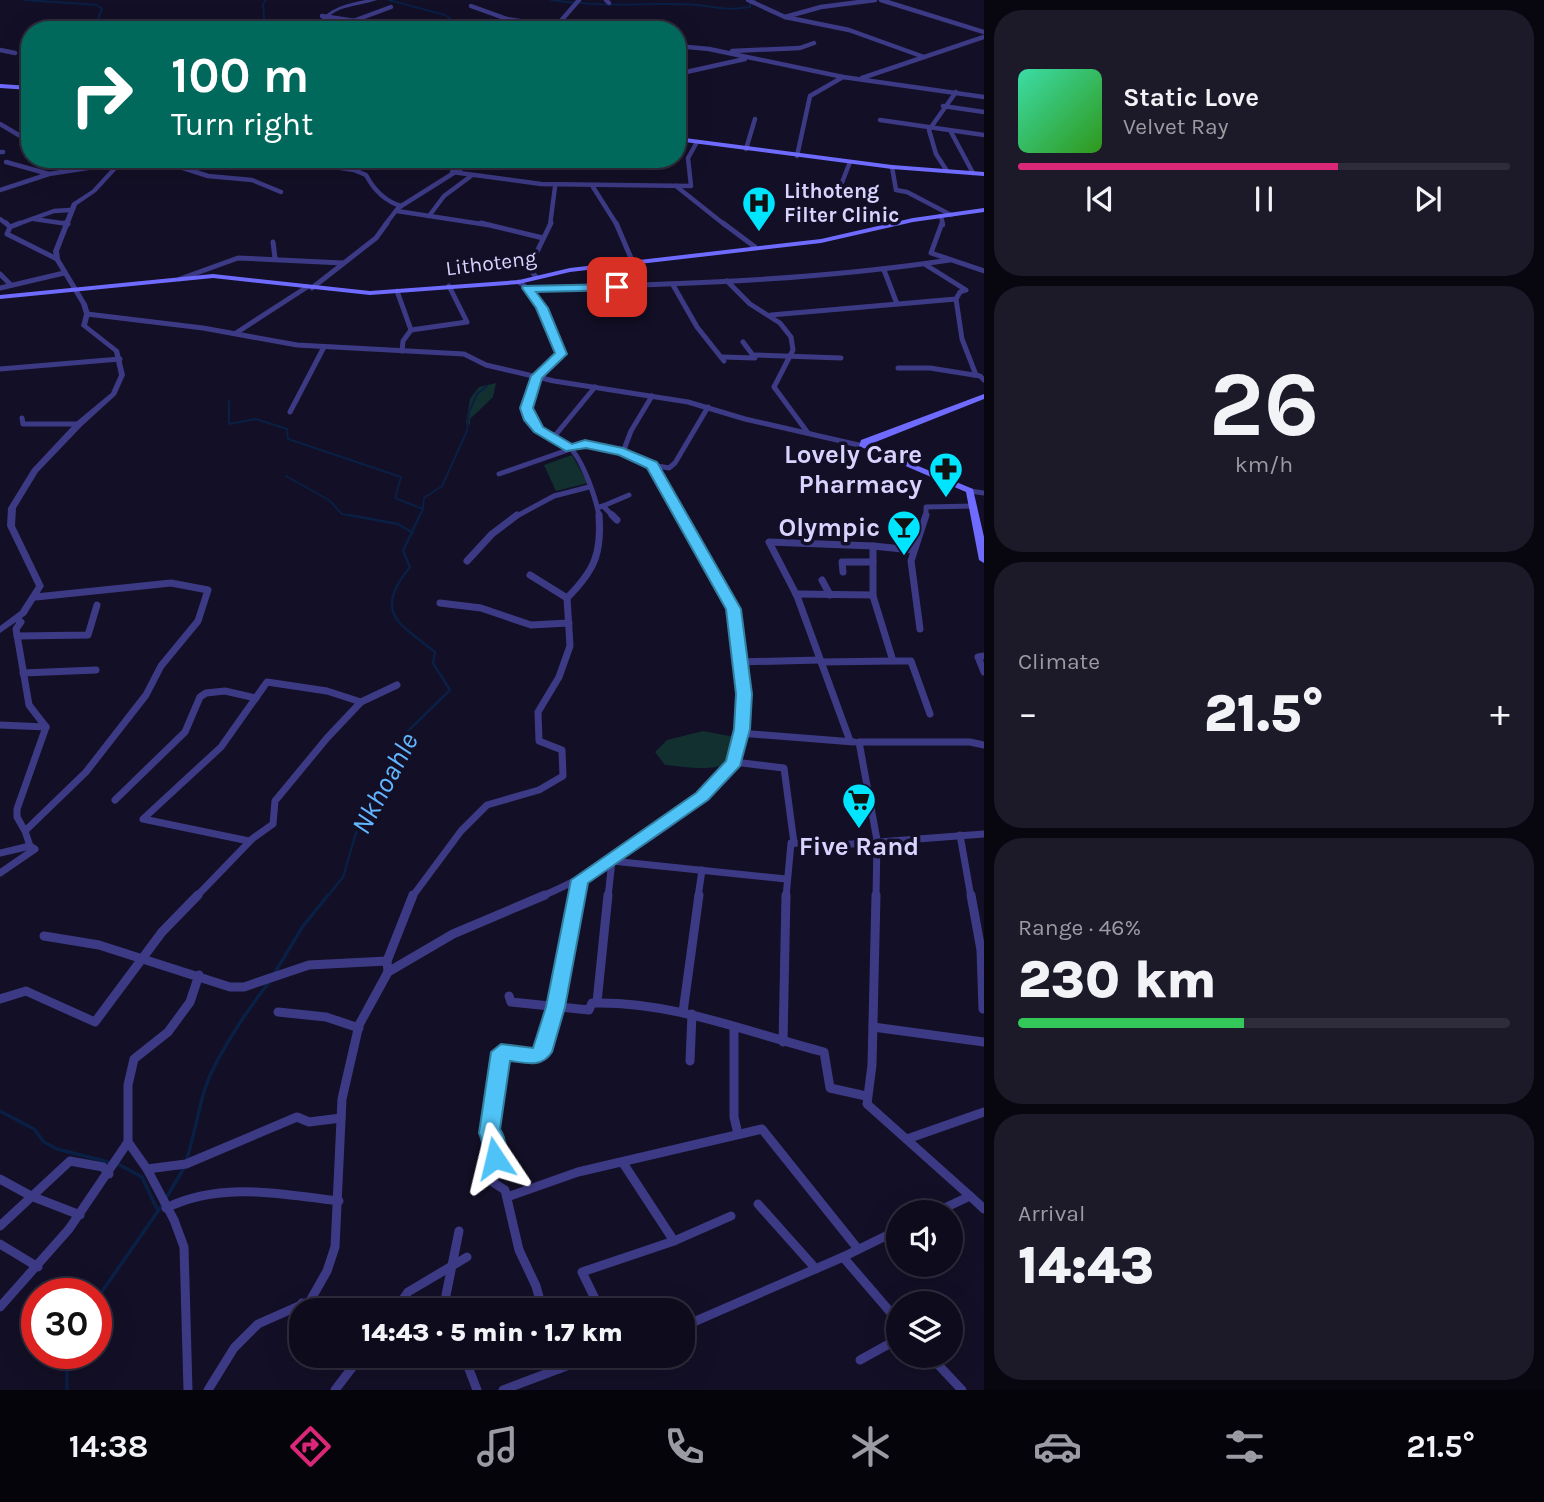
<!DOCTYPE html>
<meta charset="utf-8">
<style>
:root{--surface:#0e0b1c;--page:#1c1929;--text:#f1f3f6;--muted:#9b9ba3;--line:#2e2b3b;--accent:#db2777}
body{margin:0;font-family:Karla,sans-serif;background:var(--page);color:var(--text);height:100vh;display:flex;flex-direction:column;font-size:26px;white-space:nowrap}
*{box-sizing:border-box;margin:0}
p{font-size:23px;color:var(--muted)}
.icon{flex:none;width:38px;height:38px;fill:none;stroke:currentColor;stroke-width:2;stroke-linecap:round;stroke-linejoin:round}
.map{position:relative;flex:1;overflow:hidden}
.panel{display:flex;flex-direction:column;gap:10px;padding:10px;background:#08060f;width:560px}
.panel>*{flex:none}
.top-card{position:absolute;left:21px;top:21px;width:665px;height:147px;border-radius:28px;box-shadow:0 7px 28px #0002,0 0 0 2px var(--line);background:#00695c;color:#fff;overflow:hidden}
.fabs{position:absolute;left:886px;top:1200px;display:grid;gap:14px}
.fabs a{display:grid;place-items:center;width:77px;height:77px;border-radius:50%;background:var(--surface);box-shadow:0 7px 28px #0002,0 0 0 2px var(--line);font-size:35px}
.speed{position:absolute;left:21px;top:1278px;display:flex;gap:14px;font-size:35px;font-weight:700;text-align:center}
.speed>*{display:grid;place-content:center;width:91px;height:91px;border-radius:50%;background:var(--surface);box-shadow:0 7px 28px #0002,0 0 0 2px var(--line);line-height:1}
.speed .limit{border:10px solid #d22;background:#fff;color:#111}
.pin{position:absolute;display:grid;place-items:center;width:60px;height:60px;color:#fff;margin:-30px;border-radius:14px;box-shadow:0 4px 10px #0006}
.me{position:absolute;width:77px;margin:-38px;rotate:350deg;stroke-linejoin:round;filter:drop-shadow(0 0 5px #0008)}
.turn{display:flex;align-items:center;gap:24px;height:147px;padding:0 35px;font-size:32px}
.turn .icon{width:91px;height:91px;stroke-width:2.5}
.turn b{display:block;font-size:49px;line-height:60px}
.big{font-size:52px;font-weight:800;line-height:1.1}
.panel .widget{flex:1;display:flex;flex-direction:column;justify-content:center;gap:10px;min-width:0;padding:0 24px;border-radius:28px;background:var(--page)}
.panel .dial{align-items:center;gap:0}
.dial b{font-size:91px;line-height:1}
.song{display:flex;align-items:center;gap:21px}
.cover{width:84px;height:84px;border-radius:10px;background:linear-gradient(135deg,hsl(160 70% 55%),hsl(110 70% 35%))}
.played{height:7px;border-radius:4px;background:linear-gradient(90deg,var(--accent) 65%,var(--line) 65%)}
.keys{display:flex;justify-content:space-around;direction:ltr}
.heat{display:flex;justify-content:space-between;align-items:center;font-size:38px;direction:ltr}
.charge{height:10px;border-radius:5px;background:linear-gradient(90deg,#34c759 46%,var(--line) 0)}
.trip{position:absolute;left:289px;top:1298px;width:406px;height:70px;border-radius:28px;background:var(--surface);box-shadow:0 7px 28px #0002,0 0 0 2px var(--line);font-weight:800;line-height:70px;text-align:center}
.dock{display:flex;height:112px;justify-content:space-around;align-items:center;background:#06040b;color:var(--muted)}
.dock .icon{width:49px;height:49px}
.dock .current{color:var(--accent)}
.dock b{font-size:32px;color:var(--text)}
main{display:flex;flex:1;min-height:0}
.map>svg:first-child{display:block}
.green{fill:#12302f}
.lines{fill:none;stroke-linecap:round;stroke-linejoin:round}
.stream-far2{stroke:#0a1f44;stroke-width:2}
.stream-far1{stroke:#0a1f44;stroke-width:2.5}
.stream{stroke:#0a1f44;stroke-width:3.5}
.minor-far3{stroke:#3d3a85;stroke-width:4.5}
.minor-far2{stroke:#3d3a85;stroke-width:5}
.minor-far1{stroke:#3d3a85;stroke-width:7}
.minor{stroke:#3d3a85;stroke-width:9}
.tertiary{fill:#3d3a85;fill-rule:evenodd}
.secondary{fill:#6f6bff;fill-rule:evenodd}
.route{fill:#4fc3f7;stroke:#337fa1;stroke-width:2}
.labels{text-anchor:middle;stroke-width:7;stroke-linejoin:round;paint-order:stroke}
.far-poi-label{font-size:21px;font-weight:bold;fill:#d9d4ff;stroke:#130f26;text-anchor:start}
.far-street-label{font-size:21px;fill:#d9d4ff;stroke:#130f26}
.poi-label{font-size:26px;font-weight:bold;fill:#d9d4ff;stroke:#130f26;text-anchor:end}
.water-label{font-size:28px;font-style:italic;fill:#62b6ff;stroke:#130f26}
</style>
<main>
<div class="map">
<svg width="984" height="1390" viewBox="0 0 984 1390">
<rect width="100%" height="100%" fill="#130f26"/>
<g class="green">
<polygon points="496,383 493,397 470,419 470,425 466,423 470,399 479,387"/>
<polygon points="572,455 588,483 556,491 544,465"/>
<path d="M703 731 735 737C745 779 689 767 665 765L655 752 667 740Z"/>
</g>
<g class="lines">
<g class="stream-far2">
<polyline points="25,0 97,5 102,9 96,23 99,30"/>
<polyline points="389,0 445,15"/>
<polyline points="551,0 575,3"/>
<path d="M581 3C620 7 658 2 696 5 719 7 726 11 750 7V2L756 0"/>
<polyline points="447,16 459,27"/>
<polyline points="265,30 263,4 266,0"/>
<polyline points="229,401 229,424 256,419 287,429 288,439 401,477 395,498 423,509 419,517"/>
<polyline points="286,476 329,500 342,514 359,517"/>
<polyline points="423,508 424,498 442,486 467,431 469,412 477,394 487,386"/>
</g>
<g class="stream-far1">
<polyline points="349,515 398,524 413,533"/>
<path d="M327 897 343 877 356 833 409 744 405 734 450 690 433 663 435 652C402 625 371 614 410 567L403 551 420 515"/>
</g>
<g class="stream">
<polyline points="274,974 303,926 328,895"/>
<polyline points="0,1111 34,1129 44,1142 57,1149 112,1163"/>
<path d="M186 1161C194 1138 197 1115 204 1092 213 1060 250 1006 271 980"/>
<polyline points="118,1164 142,1177 157,1209"/>
<polyline points="166,1198 184,1168"/>
<polyline points="96,1300 163,1204"/>
<polyline points="67,1353 67,1390"/>
</g>
<g class="minor-far3">
<polyline points="606,0 609,3"/>
<polyline points="748,0 785,17 821,7 875,0"/>
<polyline points="881,0 984,32"/>
<polyline points="471,6 507,19 580,30"/>
<polyline points="322,16 395,27 436,25 467,30"/>
<polyline points="785,17 849,30 924,57"/>
<polyline points="559,23 579,0"/>
<polyline points="560,23 647,22"/>
<polyline points="338,30 345,24 391,7"/>
<polyline points="498,30 519,21"/>
<polyline points="677,46 709,49 843,77 984,97"/>
<polyline points="0,50 15,53"/>
<polyline points="732,51 800,48 814,43"/>
<polyline points="677,74 745,59"/>
<polyline points="862,78 984,37"/>
<polyline points="943,106 984,112"/>
<polyline points="880,120 984,135"/>
<polyline points="0,124 22,137 22,146"/>
<polyline points="951,132 973,173"/>
<polyline points="746,149 755,119"/>
<polyline points="0,152 3,152"/>
<polyline points="797,156 810,96 843,77"/>
<polyline points="155,159 208,176 252,180 281,192"/>
<path d="M283 159 354 170 366 175C374 190 384 201 401 206"/>
<polyline points="6,162 49,174"/>
<polyline points="342,167 355,159"/>
<polyline points="892,167 896,190 907,192 951,215"/>
<polyline points="947,171 936,154 929,130 956,92"/>
<polyline points="452,172 541,184 691,186 688,158 697,142"/>
<polyline points="841,185 850,162"/>
<polyline points="676,186 725,225"/>
<polyline points="593,187 617,225"/>
<polyline points="0,190 49,174 120,163"/>
<polyline points="397,211 488,225"/>
<polyline points="429,216 444,196 471,176"/>
<polyline points="941,216 943,225"/>
<polyline points="0,219 8,225"/>
<polyline points="34,219 68,224"/>
<polyline points="15,225 54,211 70,210"/>
<polyline points="385,225 398,208 476,159"/>
<polyline points="550,225 555,187"/>
</g>
<g class="minor-far2">
<polyline points="6,223 10,227 7,234 57,259"/>
<polyline points="64,223 68,224"/>
<polyline points="481,223 543,238"/>
<polyline points="616,223 643,286"/>
<polyline points="723,223 755,247"/>
<polyline points="942,223 931,253 984,271"/>
<polyline points="10,227 20,223"/>
<polyline points="273,242 275,258"/>
<polyline points="884,270 897,304"/>
<polyline points="0,274 11,285"/>
<polyline points="536,277 529,268 551,223"/>
<polyline points="180,279 238,258 343,263"/>
<polyline points="727,281 750,304 780,323 791,337 793,350 774,387 808,433"/>
<path d="M519 282 527 288C668 285 810 281 950 260"/>
<polyline points="673,285 697,327 724,361"/>
<polyline points="0,288 64,273"/>
<polyline points="312,288 376,238 387,223"/>
<path d="M527 288 542 308 561 354 537 376 530 392 529 414C538 431 557 436 570 448 583 460 597 501 599 517"/>
<polyline points="397,291 411,330"/>
<polyline points="956,299 962,339 976,375"/>
<polyline points="87,314 203,328 297,345 464,354 486,365 554,381 688,402 745,419 863,446"/>
<polyline points="771,315 956,299 960,292 966,290 926,265"/>
<polyline points="411,330 467,322 449,286"/>
<polyline points="236,333 307,287"/>
<polyline points="402,351 403,341 411,330"/>
<polyline points="755,355 841,358"/>
<polyline points="723,357 755,358 743,342"/>
<polyline points="898,368 930,368 980,376 984,380"/>
<polyline points="0,369 120,359"/>
<polyline points="290,412 324,347"/>
<polyline points="22,418 23,424 79,424"/>
<polyline points="553,438 595,387"/>
<polyline points="623,452 631,431 652,396"/>
<polyline points="652,465 669,468 675,463 708,407"/>
<polyline points="499,474 585,444 623,452 652,465 681,517"/>
<polyline points="970,491 984,493"/>
<polyline points="603,506 629,495"/>
<polyline points="599,507 603,506 614,517"/>
<polyline points="515,517 554,496 589,487"/>
<polyline points="926,517 926,507 974,506"/>
</g>
<g class="minor-far1">
<polyline points="612,515 617,520"/>
<polyline points="912,550 873,546 873,596 893,661 911,661 930,714"/>
<polyline points="467,561 492,534 517,515"/>
<polyline points="843,572 842,562 873,562"/>
<path d="M530 575 567 598C594 571 602 554 599 515"/>
<polyline points="822,580 830,595"/>
<polyline points="796,594 873,595"/>
<polyline points="440,603 481,608 531,625 569,623"/>
<polyline points="17,619 21,622 16,629 29,705 46,727 17,809 17,817 25,831"/>
<polyline points="920,629 911,561 926,515"/>
<polyline points="17,636 88,635 97,605"/>
<polyline points="984,656 978,657 984,672"/>
<polyline points="738,662 820,660"/>
<polyline points="821,662 893,661"/>
<polyline points="23,673 96,670"/>
<polyline points="0,725 46,727"/>
<polyline points="739,733 854,742"/>
<polyline points="850,741 797,596 769,542 873,546"/>
<polyline points="734,762 784,768 794,843"/>
<polyline points="115,800 185,732 200,697 206,693 225,691 256,698"/>
<polyline points="960,835 971,897"/>
<polyline points="249,841 143,819 221,747 267,682 327,691 361,702"/>
<polyline points="0,853 30,846 25,831 86,772 146,695 161,666 198,621 208,590 171,583 36,597"/>
<polyline points="0,873 35,849 30,846"/>
<polyline points="196,897 252,839 273,824 275,801 327,738 361,702 397,685"/>
<polyline points="412,897 461,831 487,805 539,790 563,776 562,750 539,741 538,712 559,677 570,646 567,598"/>
<path d="M540 897C595 874 710 810 736 755 746 734 743 684 740 661 738 644 738 623 732 608 720 576 697 545 680 515"/>
<polyline points="577,897 580,880"/>
<polyline points="608,897 612,861 786,879"/>
<polyline points="698,897 702,870"/>
<polyline points="786,897 791,843 839,845 984,834"/>
<polyline points="876,897 877,840 859,742 970,742 984,745"/>
</g>
<g class="minor">
<polyline points="876,895 872,1065 867,1104 970,1196"/>
<polyline points="971,895 981,950 983,1009"/>
<polyline points="44,936 99,945 230,987 244,987 309,965 387,961"/>
<polyline points="388,972 387,961 413,895"/>
<path d="M509 996 511 1002 589 1010 592 1003C673 1001 746 1032 824 1052L830 1088 866 1096"/>
<polyline points="0,999 26,991 95,1022 162,932 198,895"/>
<polyline points="597,1002 608,895"/>
<polyline points="278,1012 326,1017 359,1028"/>
<polyline points="683,1012 699,895"/>
<polyline points="734,1027 734,1117 738,1134"/>
<polyline points="873,1027 984,1042"/>
<polyline points="783,1042 786,895"/>
<polyline points="690,1061 692,1014"/>
<polyline points="907,1139 984,1112"/>
<polyline points="147,1169 186,1164 297,1117 309,1122 341,1118"/>
<polyline points="0,1179 31,1196 80,1215"/>
<polyline points="507,1197 578,1172 762,1129 858,1249"/>
<polyline points="758,1204 816,1269"/>
<path d="M166 1208C221 1181 281 1194 339 1201"/>
<polyline points="934,1213 970,1196 984,1209"/>
<polyline points="0,1226 70,1161 103,1167 109,1174"/>
<polyline points="898,1230 843,1257 898,1321"/>
<polyline points="674,1241 731,1216"/>
<polyline points="0,1244 38,1267"/>
<polyline points="302,1303 312,1311"/>
<polyline points="0,1307 69,1229 128,1142"/>
<polyline points="395,1311 408,1292 467,1257"/>
<polyline points="447,1311 446,1295 459,1231"/>
<polyline points="543,1311 536,1286 519,1250 505,1190 494,1183 494,1135 489,1133 501,1052 533,1057 542,1053 555,1007 577,895"/>
<polyline points="601,1311 582,1272 674,1241 623,1163"/>
<polyline points="682,1327 843,1257"/>
<polyline points="464,1356 477,1390"/>
<polyline points="557,1356 559,1369"/>
<polyline points="930,1356 962,1390"/>
<polyline points="860,1360 898,1339"/>
<polyline points="188,1390 184,1247 174,1220 147,1169 128,1142 128,1085 134,1059 168,1032 190,1002 199,975"/>
<polyline points="208,1390 234,1348 258,1324 310,1301 327,1271 335,1247 342,1099 359,1025 388,972 453,934 545,895"/>
<polyline points="335,1390 361,1356"/>
<polyline points="503,1390 593,1356"/>
</g>
<g class="tertiary">
<path d="M366 0H377C354 8 332 4 318 30H314C325 9 344 4 366 0Z"/>
<polygon points="125,159 132,159 118,168 96,192 77,205 59,251 60,259 87,304 90,314 87,325 119,350 125,375 116,395 82,426 38,472 16,508 15,526 44,586 26,615 0,633 0,626 20,611 36,586 7,526 8,508 32,469 76,422 111,393 119,375 114,352 81,326 84,314 81,304 54,259 53,251 72,203 92,190 114,166"/>
</g>
<g class="secondary">
<polygon points="0,84 30,86 30,90 0,88"/>
<polygon points="677,137 892,165 984,172 984,176 892,169 677,141"/>
<polygon points="984,208 984,212 913,222 821,243 570,272 519,284 370,295 213,278 0,299 0,295 213,274 370,291 519,280 570,268 821,239 913,218"/>
<polygon points="984,394 984,399 868,445 973,489 984,537 984,563 979,560 966,492 859,446 861,440"/>
</g>
</g>
<path class="route" d="M617 284 621 285V290L536 292 548 308 567 354 542 378 533 408 543 427 572 444 585 440 623 448 657 462 741 609 752 694 750 729 740 766 708 800 588 883 565 1007 552 1052C542 1068 526 1063 510 1061L500 1129C506 1138 508 1154 503 1163H488C482 1153 484 1143 479 1133L491 1052 501 1044 533 1048 546 1007 571 880 696 793 726 761 734 729 736 694 726 609 647 468 619 455 586 448 566 451 534 432 524 420 520 408 531 376 555 353 536 308 522 288 523 286Z"/>
<defs>
<g id="hospital-pin" transform="scale(1.75)"><path d="M0 17L-7.5 6A9.5 9.5 0 1 1 7.5 6Z" fill="#00e5ff" stroke="#130f26"/><path d="M-5-5h3v3.5h4V-5h3V5h-3V1.5h-4V5h-3Z" fill="#111"/></g>
<g id="pharmacy-pin" transform="scale(1.75)"><path d="M0 17L-7.5 6A9.5 9.5 0 1 1 7.5 6Z" fill="#00e5ff" stroke="#130f26"/><path d="M-2-6h4v4h4v4h-4v4h-4v-4h-4v-4h4Z" fill="#111"/></g>
<g id="bar-pin" transform="scale(1.75)"><path d="M0 17L-7.5 6A9.5 9.5 0 1 1 7.5 6Z" fill="#00e5ff" stroke="#130f26"/><path d="M-6-5H6L.8 .8V4.5H3.5V6h-7V4.5H-.8V.8Z" fill="#111"/></g>
<g id="supermarket-pin" transform="scale(1.75)"><path d="M0 17L-7.5 6A9.5 9.5 0 1 1 7.5 6Z" fill="#00e5ff" stroke="#130f26"/><path d="M-6-5.5h2.5l.6 2H6L4.5 2H-2.5L-4.4-4H-6ZM-1.5 3.2a1.3 1.3 0 1 0 .1 0ZM3 3.2a1.3 1.3 0 1 0 .1 0Z" fill="#111"/></g>
</defs>
<g fill-rule="evenodd">
<use href="#hospital-pin" x="759" y="203"/>
<use href="#pharmacy-pin" x="946" y="469"/>
<use href="#bar-pin" x="904" y="527"/>
<use href="#supermarket-pin" x="859" y="800"/>
</g>
<g class="labels">
<g class="far-poi-label">
<text x="784" y="198">Lithoteng<tspan x="784" dy="24">Filter Clinic</tspan></text>
</g>
<g class="far-street-label">
<text transform="translate(491 263) rotate(-7)" y="7">Lithoteng</text>
</g>
<g class="poi-label">
<text x="922" y="463">Lovely Care<tspan x="922" dy="30">Pharmacy</tspan></text>
<text x="880" y="536">Olympic</text>
<text x="859" y="855" text-anchor="middle">Five Rand</text>
</g>
<g class="water-label">
<text transform="translate(384 783) rotate(-62)" y="10">Nkhoahle</text>
</g>
</g>
</svg>
<div class="fabs">
<a><svg class="icon" aria-label="sound" viewBox="0 0 24 24"><path d="M4 9h4l5-4v14l-5-4H4zM17 9q2 3 0 6"/></svg></a>
<a><svg class="icon" aria-label="layers" viewBox="0 0 24 24"><path d="M12 4l9 5-9 5-9-5zM3 14l9 5 9-5"/></svg></a>
</div>
<div class="speed"><div class="limit">30</div></div>
<div class="pin" style="left:617px;top:287px;background:#d93025"><svg class="icon" aria-label="arrive" viewBox="0 0 24 24"><path d="M6 21V4h12l-3 4 3 4H6"/></svg></div>
<svg class="me" style="left:495px;top:1158px" viewBox="-20 -20 40 40"><path d="M0-17L14 15 0 8-14 15z" fill="#4fc3f7" stroke="#fff" stroke-width="4"/></svg>
<div class="trip">14:43 · 5 min · 1.7 km</div>
<div class="top-card">
<div class="turn"><svg class="icon" aria-label="right" viewBox="0 0 24 24"><path d="M7 20v-9h11M14 6l5 5-5 5"/></svg><div><b>100 m</b>Turn right</div></div>
</div>
</div>
<section class="panel">
<div class="widget">
<div class="song"><i class="cover"></i><div><b>Static Love</b><p>Velvet Ray</p></div></div>
<div class="played"></div>
<div class="keys"><svg class="icon" aria-label="previous" viewBox="0 0 24 24"><path d="M18 5L8 12l10 7zM5 5v14"/></svg><svg class="icon" aria-label="pause" viewBox="0 0 24 24"><path d="M8 5v14M16 5v14"/></svg><svg class="icon" aria-label="next" viewBox="0 0 24 24"><path d="M6 5l10 7-10 7zM19 5v14"/></svg></div>
</div>
<div class="widget dial"><b>26</b><p>km/h</p></div>
<div class="widget"><p>Climate</p>
<div class="heat"><a>−</a><b class="big">21.5°</b><a>+</a></div>
</div>
<div class="widget"><p>Range · 46%</p><b class="big">230 km</b><div class="charge"></div></div>
<div class="widget"><p>Arrival</p><b class="big">14:43</b></div>
</section>
</main>
<nav class="dock">
<b>14:38</b>
<svg class="icon current" aria-label="directions" viewBox="0 0 24 24"><path d="M12 3l9 9-9 9-9-9zM9 14v-3h6M13 9l2 2-2 2"/></svg>
<svg class="icon" aria-label="music" viewBox="0 0 24 24"><path d="M9 18V5l10-2v13"/><circle cx="6" cy="18" r="3"/><circle cx="16" cy="16" r="3"/></svg>
<svg class="icon" aria-label="phone" viewBox="0 0 24 24"><path d="M5 4h4l2 5-3 2q2 4 5 5l2-3 5 2v4C11 20 4 13 5 4z"/></svg>
<svg class="icon" aria-label="climate" viewBox="0 0 24 24"><path d="M12 3v18M4 7l16 10M4 17L20 7"/></svg>
<svg class="icon" aria-label="car" viewBox="0 0 24 24"><path d="M5 17H2v-5l4-1 3-4h7l3 4 3 1v5h-3M9 17h6M6 11h13"/><circle cx="7" cy="17" r="2"/><circle cx="17" cy="17" r="2"/></svg>
<svg class="icon" aria-label="filters" viewBox="0 0 24 24"><path d="M4 7h16M4 17h16"/><circle cx="9" cy="7" r="2"/><circle cx="15" cy="17" r="2"/></svg>
<b>21.5°</b>
</nav>
